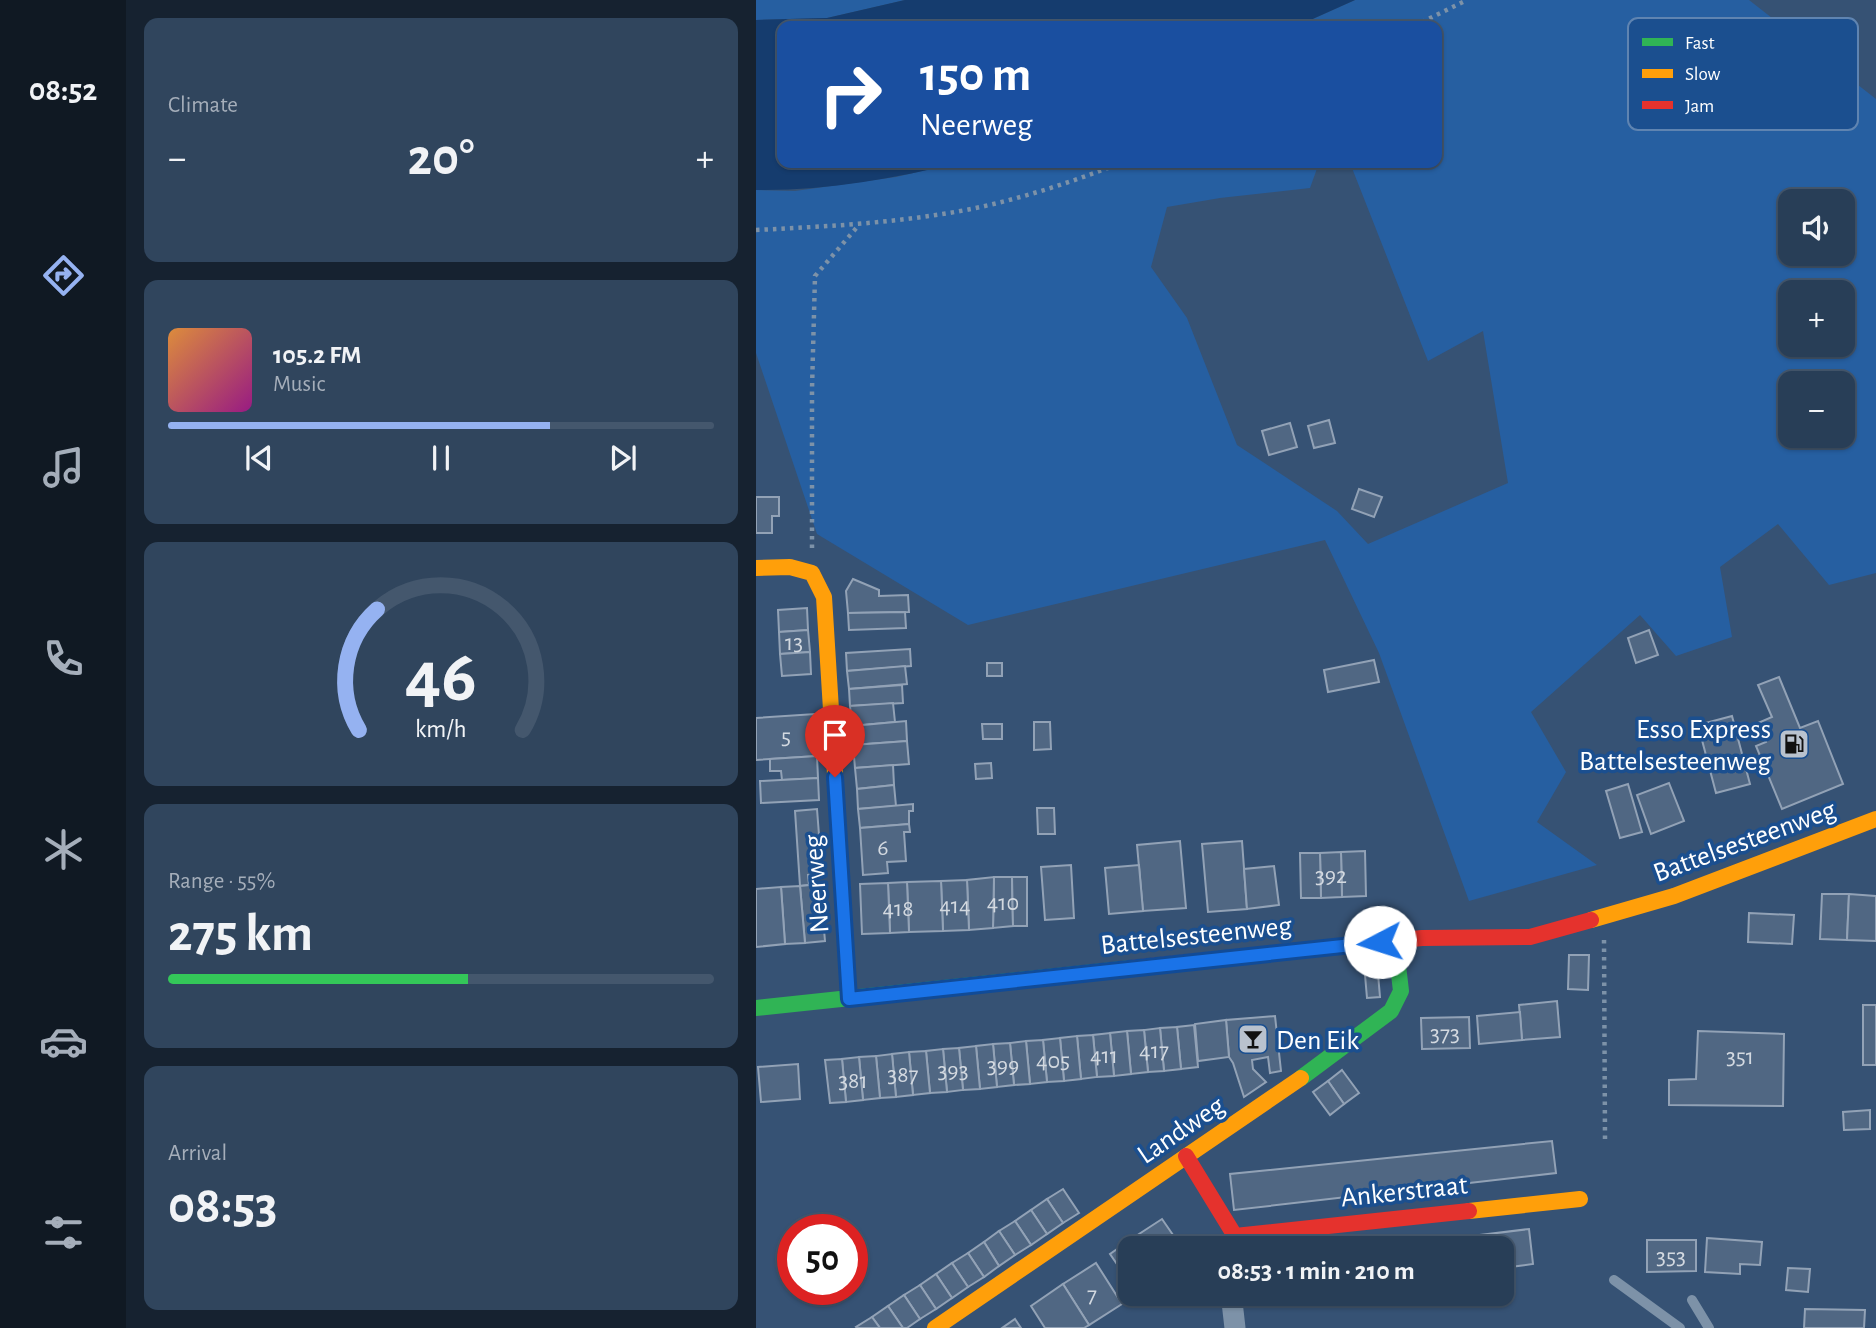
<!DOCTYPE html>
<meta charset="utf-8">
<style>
:root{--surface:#283e57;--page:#30455d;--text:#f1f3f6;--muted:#a5aeba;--line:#44576d;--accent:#95b2f1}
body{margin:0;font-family:"Alegreya Sans",sans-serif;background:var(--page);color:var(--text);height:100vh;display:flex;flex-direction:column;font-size:26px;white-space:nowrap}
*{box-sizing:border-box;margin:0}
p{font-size:23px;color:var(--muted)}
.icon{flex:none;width:38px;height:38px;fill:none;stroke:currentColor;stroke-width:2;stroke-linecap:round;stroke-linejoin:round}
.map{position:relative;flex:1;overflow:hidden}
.details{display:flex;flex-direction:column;gap:18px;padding:18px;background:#162230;width:630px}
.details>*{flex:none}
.top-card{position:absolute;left:21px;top:21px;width:665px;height:147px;border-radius:14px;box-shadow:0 2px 5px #0004,0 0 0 2px var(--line);background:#1a4fa0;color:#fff;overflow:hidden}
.controls{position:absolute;left:1022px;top:189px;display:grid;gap:14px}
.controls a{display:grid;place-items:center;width:77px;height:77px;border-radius:14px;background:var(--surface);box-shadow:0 2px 5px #0004,0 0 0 2px var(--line);font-size:35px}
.speed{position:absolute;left:21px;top:1214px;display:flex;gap:14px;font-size:35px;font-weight:700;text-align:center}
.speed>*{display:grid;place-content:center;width:91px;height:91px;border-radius:50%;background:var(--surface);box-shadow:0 2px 5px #0004,0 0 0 2px var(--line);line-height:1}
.speed .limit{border:10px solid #d22;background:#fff;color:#111}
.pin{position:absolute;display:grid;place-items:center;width:60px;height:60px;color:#fff;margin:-72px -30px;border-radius:50% 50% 50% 0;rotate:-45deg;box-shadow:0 0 7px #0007}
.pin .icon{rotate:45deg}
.me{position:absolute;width:77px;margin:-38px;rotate:265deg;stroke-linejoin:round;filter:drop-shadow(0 0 5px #0008)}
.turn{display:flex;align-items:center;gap:24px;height:147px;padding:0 28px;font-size:32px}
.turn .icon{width:91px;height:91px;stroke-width:2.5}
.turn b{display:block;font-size:49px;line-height:60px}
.big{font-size:52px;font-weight:700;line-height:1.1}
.details .tile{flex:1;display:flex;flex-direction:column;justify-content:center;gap:10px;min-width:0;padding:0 24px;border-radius:14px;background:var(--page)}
.details .dial{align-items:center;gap:0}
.dial svg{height:182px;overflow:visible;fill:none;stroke:var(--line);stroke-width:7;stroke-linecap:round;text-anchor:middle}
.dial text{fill:var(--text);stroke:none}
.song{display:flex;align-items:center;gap:21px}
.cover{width:84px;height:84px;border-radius:10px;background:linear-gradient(135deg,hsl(30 70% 55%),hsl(310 70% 35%))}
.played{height:7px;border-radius:4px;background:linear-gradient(90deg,var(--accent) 70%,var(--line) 70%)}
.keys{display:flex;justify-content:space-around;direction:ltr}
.heat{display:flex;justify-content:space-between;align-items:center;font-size:38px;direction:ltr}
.charge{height:10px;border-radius:5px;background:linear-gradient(90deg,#34c759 55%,var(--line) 0)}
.trip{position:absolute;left:362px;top:1236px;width:396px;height:70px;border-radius:14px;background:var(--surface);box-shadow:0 2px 5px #0004,0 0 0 2px var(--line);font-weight:700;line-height:70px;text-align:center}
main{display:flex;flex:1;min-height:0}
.tabs{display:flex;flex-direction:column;width:126px;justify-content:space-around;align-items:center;background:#101923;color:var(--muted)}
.tabs .icon{width:49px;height:49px}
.tabs .selected{color:var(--accent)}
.tabs b{font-size:32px;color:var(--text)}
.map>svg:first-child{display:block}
.green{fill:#265fa1;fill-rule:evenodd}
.water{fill:#153c6e}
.building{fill:#506783;stroke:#92a2b6;stroke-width:2}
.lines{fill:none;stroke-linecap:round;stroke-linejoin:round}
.path{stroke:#7d92a8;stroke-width:4.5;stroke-dasharray:3.5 5;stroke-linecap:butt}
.lane{stroke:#7d92a8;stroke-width:10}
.street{stroke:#7d92a8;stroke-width:21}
.fast{stroke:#30b455;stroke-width:16}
.slow{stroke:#ff9f0a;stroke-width:16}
.jam{stroke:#e5322d;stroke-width:16}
.route-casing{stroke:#114b97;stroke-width:18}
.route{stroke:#1a73e8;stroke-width:12}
.labels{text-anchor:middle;stroke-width:7;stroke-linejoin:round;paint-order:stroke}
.number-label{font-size:24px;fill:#d3d9e0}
.poi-label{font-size:28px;fill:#fff;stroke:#1b4f8f;text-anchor:end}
.street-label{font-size:28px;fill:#fff;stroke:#1b4f8f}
.key{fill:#1b4f8f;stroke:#5f84b1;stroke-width:2}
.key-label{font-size:19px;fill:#fff}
</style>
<main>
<nav class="tabs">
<b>08:52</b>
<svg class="icon selected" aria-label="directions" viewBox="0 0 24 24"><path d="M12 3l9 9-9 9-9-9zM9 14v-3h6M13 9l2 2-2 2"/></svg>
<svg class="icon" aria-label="music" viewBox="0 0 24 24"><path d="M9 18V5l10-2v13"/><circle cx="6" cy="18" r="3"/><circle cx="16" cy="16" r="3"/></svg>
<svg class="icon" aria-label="phone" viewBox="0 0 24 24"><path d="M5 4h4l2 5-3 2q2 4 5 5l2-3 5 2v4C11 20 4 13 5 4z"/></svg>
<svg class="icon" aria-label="climate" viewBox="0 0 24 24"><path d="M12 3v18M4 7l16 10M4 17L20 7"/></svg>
<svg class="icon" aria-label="car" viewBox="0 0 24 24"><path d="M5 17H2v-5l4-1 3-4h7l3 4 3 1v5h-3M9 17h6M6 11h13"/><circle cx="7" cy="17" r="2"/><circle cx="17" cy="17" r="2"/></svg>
<svg class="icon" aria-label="filters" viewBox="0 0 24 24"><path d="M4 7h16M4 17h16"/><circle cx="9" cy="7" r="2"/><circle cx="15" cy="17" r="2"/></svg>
</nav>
<section class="details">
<div class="tile"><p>Climate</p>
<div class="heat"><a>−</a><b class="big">20°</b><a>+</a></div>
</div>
<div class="tile">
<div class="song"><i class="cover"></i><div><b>105.2 FM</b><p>Music</p></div></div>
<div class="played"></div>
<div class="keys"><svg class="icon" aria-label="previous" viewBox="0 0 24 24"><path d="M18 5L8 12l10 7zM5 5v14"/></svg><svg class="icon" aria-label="pause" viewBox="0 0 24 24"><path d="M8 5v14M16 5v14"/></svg><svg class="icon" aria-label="next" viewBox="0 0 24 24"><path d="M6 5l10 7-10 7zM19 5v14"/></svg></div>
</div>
<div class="tile dial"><svg viewBox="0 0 100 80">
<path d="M14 69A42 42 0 1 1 86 69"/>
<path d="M14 69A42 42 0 0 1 22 16" stroke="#95b2f1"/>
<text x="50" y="56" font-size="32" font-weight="700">46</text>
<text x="50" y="72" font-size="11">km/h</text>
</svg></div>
<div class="tile"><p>Range · 55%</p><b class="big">275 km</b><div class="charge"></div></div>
<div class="tile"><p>Arrival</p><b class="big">08:53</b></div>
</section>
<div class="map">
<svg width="1120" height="1328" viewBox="0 0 1120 1328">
<rect width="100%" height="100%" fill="#365274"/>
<g class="green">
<polygon points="0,0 149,0 71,18 0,20"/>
<path d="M599 0H993L1120 99V573L1073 585 1022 524 964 567 976 637 920 656 884 615 775 712 810 772 781 822 841 865 713 901 623 653 569 540 212 625 61 534 0 353V190L39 191 140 177 200 163H563L554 188 464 198 411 207 395 267 431 318 481 445 581 511 612 544 752 483 727 331 672 361 594 163H681V26H541ZM1034 201H1087V254H1034ZM1034 292H1087V345H1034ZM1034 383H1087V436H1034Z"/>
</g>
<path class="water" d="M149 0H599L541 26H26V163H202C136 179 68 191 0 190V20L71 18Z"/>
<g class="building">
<polygon points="573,420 579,443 558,448 552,426"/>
<polygon points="534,423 541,447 513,455 506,431"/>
<polygon points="603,489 626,497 618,517 596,509"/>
<polygon points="0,497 23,497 23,516 16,516 16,533 0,533"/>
<polygon points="97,579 123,590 123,596 152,595 153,612 92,613 90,591"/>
<polygon points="51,608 52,630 23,632 22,610"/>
<polygon points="149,612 150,628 93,630 92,613"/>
<polygon points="52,630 54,652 24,654 23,632"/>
<polygon points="893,630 902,655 880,663 872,638"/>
<polygon points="154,649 155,666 91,671 90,653"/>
<polygon points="54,652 55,674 26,676 24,654"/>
<polygon points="618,660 623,682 572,692 568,670"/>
<rect x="231" y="663" width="15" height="13"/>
<polygon points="149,666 151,684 93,689 91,671"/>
<polygon points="1023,677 1044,728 1062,721 1087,784 1026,809 1000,746 1010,742 1002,723 1016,717 1002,685"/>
<polygon points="146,685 147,703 94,706 93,689"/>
<polygon points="137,703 139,722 96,726 94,706"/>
<polygon points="59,714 61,756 0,760 0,718"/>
<polygon points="976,716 994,784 960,793 942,725"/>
<polygon points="150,721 151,741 97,745 96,726"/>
<polygon points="278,722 294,722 295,749 278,750"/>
<polygon points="226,724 246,724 246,739 227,739"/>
<polygon points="151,741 153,764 99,768 97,745"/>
<polygon points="61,756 62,778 26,780 25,771 14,771 14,759"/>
<polygon points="235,763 236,778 220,779 219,764"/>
<polygon points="137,765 138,785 101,789 99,768"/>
<polygon points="62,778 63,800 5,803 4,781"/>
<polygon points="913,783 928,821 895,834 881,795"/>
<polygon points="872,784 886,832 864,838 850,791"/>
<polygon points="138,785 140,806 102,809 101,789"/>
<polygon points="157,804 157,811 153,811 153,824 104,828 102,809"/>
<polygon points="281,808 298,808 299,834 282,834"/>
<polygon points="61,809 66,874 52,875 53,885 44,886 39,811"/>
<polygon points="153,824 154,832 148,832 150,861 131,862 132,873 107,875 104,828"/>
<polygon points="424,841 430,908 387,911 381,845"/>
<polygon points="486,841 491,909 452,912 446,844"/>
<polygon points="609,851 610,896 586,897 585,852"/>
<polygon points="585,852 586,897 565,898 564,853"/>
<polygon points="544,853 564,853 565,898 545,898"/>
<polygon points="315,865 318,918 289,920 285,867"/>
<polygon points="383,865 387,911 353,914 349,868"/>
<polygon points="518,866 523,905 491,909 488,869"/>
<polygon points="238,877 256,877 257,926 237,928"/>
<polygon points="238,877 237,928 213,930 211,880"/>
<polygon points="256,877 271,877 271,926 257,926"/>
<polygon points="211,880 213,930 187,931 185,881"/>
<polygon points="185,881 187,931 153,932 151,882"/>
<polygon points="151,882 153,932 134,933 132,883"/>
<polygon points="132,883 134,933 106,934 104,884"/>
<polygon points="64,884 69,941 49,943 44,886"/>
<polygon points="44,886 49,943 29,944 25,887"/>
<polygon points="25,887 29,944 0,947 0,889"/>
<polygon points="1066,894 1093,894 1091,940 1064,939"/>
<polygon points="1093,894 1120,896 1120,941 1091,940"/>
<polygon points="993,913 1038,915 1036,944 992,942"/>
<polygon points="813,955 833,955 832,990 812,989"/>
<polygon points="622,974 624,997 611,998 609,975"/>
<polygon points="801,1001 804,1037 766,1040 763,1005"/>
<rect x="1107" y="1005" width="13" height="60"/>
<polygon points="764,1012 766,1040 723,1044 721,1016"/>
<polygon points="519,1016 525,1071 514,1073 512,1057 496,1060 497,1069 510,1082 488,1097 477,1063 473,1057 470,1020"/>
<polygon points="713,1017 714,1048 666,1049 665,1018"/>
<polygon points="470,1020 473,1057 442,1061 439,1024"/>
<polygon points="438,1025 442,1067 425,1069 421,1027"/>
<polygon points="421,1027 425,1069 408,1071 404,1028"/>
<polygon points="404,1028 408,1071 392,1072 388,1030"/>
<polygon points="388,1030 392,1072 375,1074 371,1031"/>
<polygon points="371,1031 375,1074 358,1076 354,1033"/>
<polygon points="942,1031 1028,1034 1027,1106 913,1105 913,1080 940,1079"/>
<polygon points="354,1033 358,1076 341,1077 337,1035"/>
<polygon points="337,1035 341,1077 325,1079 321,1036"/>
<polygon points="321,1036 325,1079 308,1081 304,1038"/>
<polygon points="304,1038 308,1081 291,1082 287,1040"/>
<polygon points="287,1040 291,1082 274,1084 270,1041"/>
<polygon points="270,1041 274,1084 258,1085 254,1043"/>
<polygon points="254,1043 258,1085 241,1087 237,1044"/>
<polygon points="237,1044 241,1087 224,1089 220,1046"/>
<polygon points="220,1046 224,1089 207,1090 203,1048"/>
<polygon points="203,1048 207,1090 191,1092 187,1049"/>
<polygon points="187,1049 191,1092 174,1093 170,1051"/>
<polygon points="170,1051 174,1093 157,1095 153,1052"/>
<polygon points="153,1052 157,1095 140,1097 136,1054"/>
<polygon points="136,1054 140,1097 124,1098 120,1056"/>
<polygon points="120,1056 124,1098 107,1100 103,1057"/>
<polygon points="103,1057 107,1100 90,1102 86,1059"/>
<polygon points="86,1059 90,1102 74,1103 69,1060"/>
<polygon points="42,1064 44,1099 5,1102 2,1067"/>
<polygon points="586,1070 603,1093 588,1104 572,1081"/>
<polygon points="572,1081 588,1104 574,1115 557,1092"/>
<polygon points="1114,1110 1114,1129 1088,1130 1087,1112"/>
<polygon points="796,1141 800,1173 478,1210 474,1174"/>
<polygon points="307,1189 323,1213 307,1223 291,1199"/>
<polygon points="291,1199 307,1223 291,1234 275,1210"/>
<polygon points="275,1210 291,1234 275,1245 259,1221"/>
<polygon points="406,1219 426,1248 388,1248 380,1236"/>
<polygon points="259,1221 275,1245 259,1255 243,1231"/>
<polygon points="773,1229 777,1264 746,1268 746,1248 618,1248"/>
<polygon points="243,1231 259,1255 243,1266 228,1242"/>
<polygon points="380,1236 388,1248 374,1248 374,1283 354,1254"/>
<polygon points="951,1238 1006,1242 1004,1265 984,1264 984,1274 949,1272"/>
<polygon points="891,1240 940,1240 940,1271 891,1272"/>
<polygon points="228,1242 243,1266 228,1277 212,1253"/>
<polygon points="212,1253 228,1277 212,1287 196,1263"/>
<polygon points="196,1263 212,1287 196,1298 180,1274"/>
<polygon points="340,1263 366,1304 333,1325 307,1284"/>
<polygon points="1032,1268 1054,1269 1052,1292 1030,1290"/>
<polygon points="180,1274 196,1298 180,1309 164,1285"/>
<polygon points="307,1284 333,1325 328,1328 289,1328 275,1306"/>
<polygon points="164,1285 180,1309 164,1319 148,1295"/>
<polygon points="148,1295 164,1319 151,1328 147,1328 132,1306"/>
<polygon points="132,1306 147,1328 124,1328 116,1317"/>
<polygon points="1049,1309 1109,1310 1108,1328 1048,1328"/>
<polygon points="116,1317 124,1328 101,1328 100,1327"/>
<polygon points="259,1319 265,1328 246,1328"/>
</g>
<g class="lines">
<g class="path">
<polyline points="658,26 711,0"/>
<path d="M0 230C60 227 121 224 180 215 244 206 305 186 365 163"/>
<polyline points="56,548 56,389 59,276 102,226"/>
<polyline points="848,940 849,1139"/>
</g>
<g class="lane">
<polyline points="858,1280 924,1328"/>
<polyline points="936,1300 953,1328"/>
</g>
<polyline class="street" points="475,1293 479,1328"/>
<g class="fast">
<polyline points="0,1008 376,968"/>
<polyline points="545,1078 635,1011 645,991 639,940"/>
</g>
<g class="slow">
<polyline points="0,568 34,567 56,573 68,597 93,999"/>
<polyline points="835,920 918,896 1120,819"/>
<polyline points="713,1211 824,1199"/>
<polyline points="179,1328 545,1078"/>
</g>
<g class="jam">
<polyline points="376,968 666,938 774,937 835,920"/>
<polyline points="430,1156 479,1236 713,1211"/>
</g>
</g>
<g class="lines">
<g class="route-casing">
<polyline id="route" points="79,777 93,999 624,942"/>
</g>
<use href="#route" class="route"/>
</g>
<defs>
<g id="fuel-square" transform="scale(1.575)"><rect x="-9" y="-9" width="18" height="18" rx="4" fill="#b9c2ce" stroke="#1b4f8f"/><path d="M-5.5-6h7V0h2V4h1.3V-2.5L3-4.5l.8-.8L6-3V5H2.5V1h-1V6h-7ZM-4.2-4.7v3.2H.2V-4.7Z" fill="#111"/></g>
<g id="bar-square" transform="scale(1.575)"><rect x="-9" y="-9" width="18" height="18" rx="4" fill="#b9c2ce" stroke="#1b4f8f"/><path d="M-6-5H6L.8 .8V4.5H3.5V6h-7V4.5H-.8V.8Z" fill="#111"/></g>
</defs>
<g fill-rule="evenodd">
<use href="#fuel-square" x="1038" y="744"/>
<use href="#bar-square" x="497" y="1039"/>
</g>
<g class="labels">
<g class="number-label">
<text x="38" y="650">13</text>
<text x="30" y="744">5</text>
<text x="127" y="855">6</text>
<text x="575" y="883">392</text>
<text x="247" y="910">410</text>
<text x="199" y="913">414</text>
<text x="142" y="916">418</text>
<text x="689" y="1041">373</text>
<text x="398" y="1058">417</text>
<text x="348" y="1063">411</text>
<text x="984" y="1064">351</text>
<text x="297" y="1068">405</text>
<text x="247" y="1073">399</text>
<text x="197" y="1078">393</text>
<text x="147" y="1082">387</text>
<text x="97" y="1088">381</text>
<text x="915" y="1264">353</text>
<text x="336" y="1302">7</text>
</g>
<g class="poi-label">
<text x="1015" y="738">Esso Express<tspan x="1015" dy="32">Battelsesteenweg</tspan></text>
<text x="520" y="1049" text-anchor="start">Den Eik</text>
</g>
<g class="street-label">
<text transform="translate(988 840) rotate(-20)" y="10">Battelsesteenweg</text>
<text transform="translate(59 884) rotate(-94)" y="10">Neerweg</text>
<text transform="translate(440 934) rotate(-6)" y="10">Battelsesteenweg</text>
<text transform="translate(424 1129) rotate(-34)" y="10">Landweg</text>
<text transform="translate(648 1190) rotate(-6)" y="10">Ankerstraat</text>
</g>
</g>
<rect x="872" y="18" width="230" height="112" rx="10" class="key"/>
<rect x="886" y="38" width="31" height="8" fill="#30b455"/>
<rect x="886" y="69" width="31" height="9" fill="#ff9f0a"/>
<rect x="886" y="101" width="31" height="8" fill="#e5322d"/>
<g class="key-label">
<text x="929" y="49">Fast</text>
<text x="929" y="80">Slow</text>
<text x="929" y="112">Jam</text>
</g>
</svg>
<div class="controls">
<a><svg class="icon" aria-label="sound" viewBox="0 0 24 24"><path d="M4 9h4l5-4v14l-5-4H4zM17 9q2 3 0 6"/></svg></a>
<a>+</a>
<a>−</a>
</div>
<div class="speed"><div class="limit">50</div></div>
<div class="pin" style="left:79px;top:777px;background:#d93025"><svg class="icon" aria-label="arrive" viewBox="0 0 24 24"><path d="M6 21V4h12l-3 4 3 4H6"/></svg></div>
<svg class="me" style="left:624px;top:942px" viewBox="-20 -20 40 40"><circle r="19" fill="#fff"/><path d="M0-13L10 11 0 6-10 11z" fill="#1a73e8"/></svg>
<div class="trip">08:53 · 1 min · 210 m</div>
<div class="top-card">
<div class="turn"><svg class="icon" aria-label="right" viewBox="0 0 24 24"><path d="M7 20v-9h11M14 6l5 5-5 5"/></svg><div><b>150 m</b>Neerweg</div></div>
</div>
</div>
</main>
